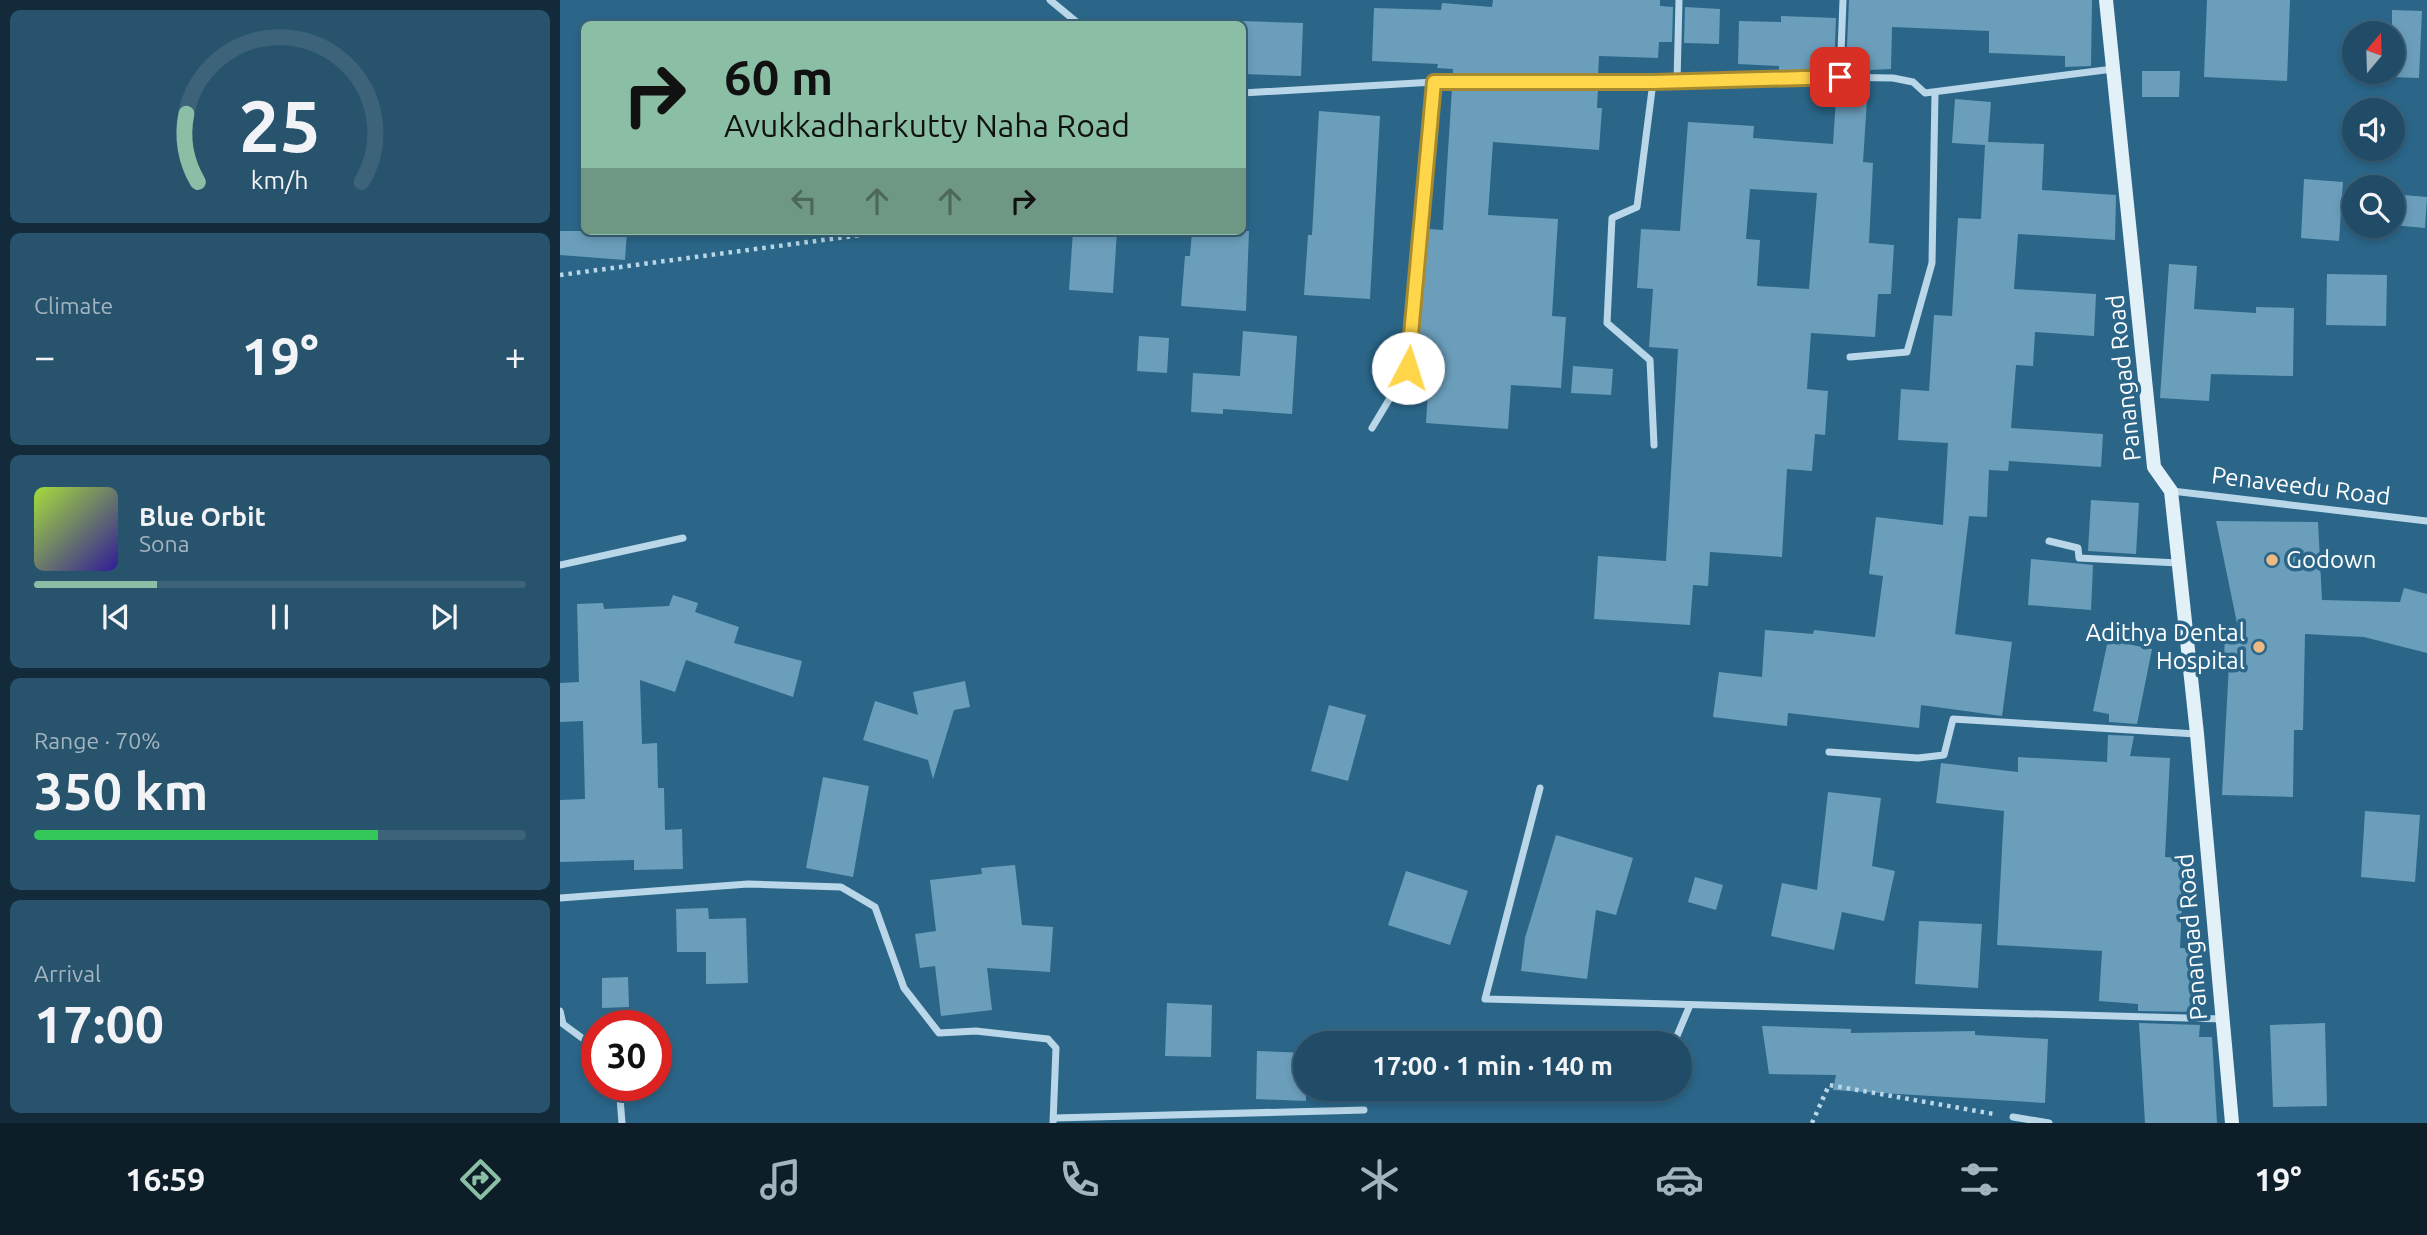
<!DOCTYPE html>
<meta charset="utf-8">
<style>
:root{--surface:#204c67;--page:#28536d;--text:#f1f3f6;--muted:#a2b4c0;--line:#3d637b;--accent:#8abfa5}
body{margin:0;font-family:Ubuntu,sans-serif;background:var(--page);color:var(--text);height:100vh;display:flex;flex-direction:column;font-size:26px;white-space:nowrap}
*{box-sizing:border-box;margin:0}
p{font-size:23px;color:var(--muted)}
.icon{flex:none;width:38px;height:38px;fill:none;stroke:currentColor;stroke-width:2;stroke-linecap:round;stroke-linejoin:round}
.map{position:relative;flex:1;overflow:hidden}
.details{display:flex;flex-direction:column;gap:10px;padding:10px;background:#122a39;width:560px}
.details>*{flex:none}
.guide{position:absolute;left:21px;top:21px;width:665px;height:214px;border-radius:10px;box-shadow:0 4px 10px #0003,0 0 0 2px var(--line);background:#8abfa5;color:#111;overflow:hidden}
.needle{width:46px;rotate:19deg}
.tools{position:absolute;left:1782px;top:21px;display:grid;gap:14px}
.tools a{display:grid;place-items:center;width:63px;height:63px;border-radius:50%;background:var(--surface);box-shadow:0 4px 10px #0003,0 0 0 2px var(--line);font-size:35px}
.speed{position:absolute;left:21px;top:1010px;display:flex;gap:14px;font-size:35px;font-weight:700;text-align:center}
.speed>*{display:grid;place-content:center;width:91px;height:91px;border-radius:50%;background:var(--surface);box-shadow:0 4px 10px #0003,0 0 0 2px var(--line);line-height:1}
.speed .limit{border:10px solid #d22;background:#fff;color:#111}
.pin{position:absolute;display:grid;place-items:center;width:60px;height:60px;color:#fff;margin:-30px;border-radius:14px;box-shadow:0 4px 10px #0006}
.me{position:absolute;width:77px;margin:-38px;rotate:5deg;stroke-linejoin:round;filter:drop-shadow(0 0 5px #0008)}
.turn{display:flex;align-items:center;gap:24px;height:147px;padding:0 28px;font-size:32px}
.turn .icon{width:91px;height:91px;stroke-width:2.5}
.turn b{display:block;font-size:49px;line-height:60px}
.lanes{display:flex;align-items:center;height:66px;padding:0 28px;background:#0003;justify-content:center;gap:35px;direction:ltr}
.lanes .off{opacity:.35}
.big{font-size:52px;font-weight:700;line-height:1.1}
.details .tile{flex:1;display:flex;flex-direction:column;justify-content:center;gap:10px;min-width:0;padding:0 24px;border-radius:10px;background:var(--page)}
.details .dial{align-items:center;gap:0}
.dial svg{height:182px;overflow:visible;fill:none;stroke:var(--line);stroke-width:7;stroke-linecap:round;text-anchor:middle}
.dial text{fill:var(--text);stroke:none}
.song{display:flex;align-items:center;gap:21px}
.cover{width:84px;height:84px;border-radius:10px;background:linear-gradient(135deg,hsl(80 70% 55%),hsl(250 70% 35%))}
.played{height:7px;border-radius:4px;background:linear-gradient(90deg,var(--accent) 25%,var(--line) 25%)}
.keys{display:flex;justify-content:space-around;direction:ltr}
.heat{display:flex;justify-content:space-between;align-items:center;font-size:38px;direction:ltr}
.charge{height:10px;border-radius:5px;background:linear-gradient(90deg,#34c759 70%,var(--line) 0)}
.trip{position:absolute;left:733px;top:1031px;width:399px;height:70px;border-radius:35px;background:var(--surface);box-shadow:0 4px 10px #0003,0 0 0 2px var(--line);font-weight:700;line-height:70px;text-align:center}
.tab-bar{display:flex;height:112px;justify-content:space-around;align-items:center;background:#0d1e29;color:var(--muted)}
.tab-bar .icon{width:49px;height:49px}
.tab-bar .selected{color:var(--accent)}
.tab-bar b{font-size:32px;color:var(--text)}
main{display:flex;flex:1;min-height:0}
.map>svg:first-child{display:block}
.building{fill:#6b9ebb;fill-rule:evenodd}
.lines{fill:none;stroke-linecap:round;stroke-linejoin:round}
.path{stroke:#b9d7e8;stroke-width:4.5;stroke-dasharray:3.5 5;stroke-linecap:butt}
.street{stroke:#b9d7e8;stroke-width:7}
.secondary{stroke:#e2f0f8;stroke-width:14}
.route-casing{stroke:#a68a30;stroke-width:18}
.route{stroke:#ffd54a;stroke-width:12}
.poi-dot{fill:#eeba81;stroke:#2b6689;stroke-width:2.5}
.labels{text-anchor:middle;stroke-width:7;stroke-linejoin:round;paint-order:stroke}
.street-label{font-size:24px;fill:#fff;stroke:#2b6689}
.poi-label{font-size:24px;fill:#fff;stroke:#2b6689;text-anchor:start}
</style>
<main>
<section class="details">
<div class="tile dial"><svg viewBox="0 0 100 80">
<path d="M14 69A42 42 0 1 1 86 69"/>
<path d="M14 69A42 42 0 0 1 9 39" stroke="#8abfa5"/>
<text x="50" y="56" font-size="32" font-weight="700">25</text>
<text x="50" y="72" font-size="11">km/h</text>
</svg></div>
<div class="tile"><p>Climate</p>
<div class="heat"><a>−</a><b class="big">19°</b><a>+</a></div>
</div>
<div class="tile">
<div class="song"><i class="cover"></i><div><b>Blue Orbit</b><p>Sona</p></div></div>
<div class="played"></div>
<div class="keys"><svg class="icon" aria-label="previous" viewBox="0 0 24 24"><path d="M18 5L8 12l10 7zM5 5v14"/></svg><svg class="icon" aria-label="pause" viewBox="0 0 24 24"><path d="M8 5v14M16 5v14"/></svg><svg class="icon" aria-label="next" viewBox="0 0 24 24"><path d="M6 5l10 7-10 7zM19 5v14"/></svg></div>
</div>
<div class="tile"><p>Range · 70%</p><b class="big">350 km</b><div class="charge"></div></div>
<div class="tile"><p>Arrival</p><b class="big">17:00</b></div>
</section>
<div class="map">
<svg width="1867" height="1123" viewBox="0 0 1867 1123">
<rect width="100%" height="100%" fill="#2b6689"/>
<g class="building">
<polygon points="933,0 1100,0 1100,6 1113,7 1112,42 1099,42 1098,58 1039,56 1038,76 893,76 893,69 877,68 878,64 812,61 814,8 881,10 882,3 932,7"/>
<polygon points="1289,0 1532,0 1531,66 1505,67 1505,56 1429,53 1429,31 1332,27 1331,69 1286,71"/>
<polygon points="1647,0 1730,0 1727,81 1644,77"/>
<polygon points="1125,7 1160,9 1159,44 1124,43"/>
<polygon points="1832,10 1862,11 1859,78 1832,77"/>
<polygon points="1221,16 1276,18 1274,71 1219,72 1219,66 1178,64 1179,21 1221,22"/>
<polygon points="682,21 743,23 741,76 682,74"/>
<polygon points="1582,71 1620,71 1619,97 1582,97"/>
<path d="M1277 83 1308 84 1303 162 1313 163 1309 243 1334 245 1331 294H1318L1315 337 1251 333 1247 389 1268 391 1265 435 1255 434 1252 471 1227 469 1222 557 1150 552 1148 586 1133 585 1130 625 1034 619 1038 556 1106 561 1118 349 1089 347 1093 289 1077 288 1081 229 1120 231 1128 122 1194 126 1193 138 1273 144ZM1190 189 1257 193 1249 289 1197 286 1200 240 1186 239Z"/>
<polygon points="892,88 1038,88 1037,108 1042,108 1039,150 933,142 928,215 998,219 992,316 1006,317 1001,388 951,385 948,429 866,423 869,376 854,375 869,229 883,230"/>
<polygon points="1395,99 1431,102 1428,142 1484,144 1482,190 1556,195 1555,240 1458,234 1454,289 1536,294 1534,336 1475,332 1473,366 1456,365 1451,428 1543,434 1541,467 1449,461 1448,471 1429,470 1427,517 1409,516 1395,634 1452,642 1442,716 1361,705 1359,728 1228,713 1227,726 1153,717 1159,672 1202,677 1205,630 1253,634 1254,630 1315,637 1323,576 1309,574 1316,517 1383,525 1388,443 1338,440 1341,389 1369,391 1374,315 1392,316 1398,218 1421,219 1425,145 1392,143"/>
<polygon points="759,111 820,116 810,299 744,295 748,235 752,235"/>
<polygon points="1744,179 1783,182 1779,241 1741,238"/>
<polygon points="1832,194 1867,197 1865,228 1832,225"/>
<polygon points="0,231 67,231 65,260 0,255"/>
<polygon points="513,231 557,231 553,293 509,290"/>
<polygon points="632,231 689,231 686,311 621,306 625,256 630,256"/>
<polygon points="1609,264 1637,266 1634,309 1696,313 1696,307 1734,308 1733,376 1651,374 1649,401 1600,398"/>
<polygon points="1767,274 1827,275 1826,326 1766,325"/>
<polygon points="683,331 737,336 732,414 663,409 663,414 631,412 633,373 680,376"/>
<polygon points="579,336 609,338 607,373 577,371"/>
<polygon points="1013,366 1053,369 1051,395 1011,393"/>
<polygon points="1531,500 1579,503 1576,554 1528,551"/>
<polygon points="1656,521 1758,522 1762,600 1840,602 1844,588 1867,594 1867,653 1804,637 1745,634 1743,730 1734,730 1733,797 1662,795 1669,664 1664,664 1665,627 1678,628"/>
<polygon points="1471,559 1533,565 1531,610 1468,605"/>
<polygon points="113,595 138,603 135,612 179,627 174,643 242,661 233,697 126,660 115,692 80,680 82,744 97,743 98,788 104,788 105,830 122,829 123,869 74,870 74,860 0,862 0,800 25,799 23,721 0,722 0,683 19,682 17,604 43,603 44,609 109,606"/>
<polygon points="1548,640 1592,649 1577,724 1549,722 1549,714 1533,711"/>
<polygon points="405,681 410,707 394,710 373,779 368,760 303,740 315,701 358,715 353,692"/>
<polygon points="769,705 806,715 788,781 751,771"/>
<polygon points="1548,735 1574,736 1570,756 1610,758 1605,857 1624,858 1620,948 1644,949 1641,1012 1578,1011 1578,1004 1539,1001 1542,951 1437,945 1444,811 1376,803 1381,763 1458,772 1458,757 1547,762"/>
<polygon points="263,777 309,786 293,877 246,868"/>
<polygon points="1268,792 1321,798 1312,866 1335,871 1324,921 1282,912 1274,950 1211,936 1222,883 1257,890"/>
<polygon points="1805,811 1860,815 1855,882 1801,877"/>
<polygon points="996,835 1073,858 1056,915 1036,910 1027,979 961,971 965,938"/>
<polygon points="455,865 462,925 493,927 490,972 427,968 432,1010 381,1016 375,966 360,968 355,934 376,931 370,880 422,874 421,868"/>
<polygon points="846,871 908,891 890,945 828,925"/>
<polygon points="1135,877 1163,885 1156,910 1128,902"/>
<polygon points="148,908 149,919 186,918 188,983 146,984 146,952 117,952 116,909"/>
<polygon points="1359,921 1422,924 1418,988 1355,984"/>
<polygon points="68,977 69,1007 42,1008 42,978"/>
<polygon points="607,1003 652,1005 651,1057 605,1056"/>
<polygon points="1579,1023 1640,1025 1639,1037 1652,1037 1657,1123 1585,1123"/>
<polygon points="1765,1023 1767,1106 1713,1107 1710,1025"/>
<polygon points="1202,1026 1291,1029 1291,1033 1415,1031 1415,1035 1488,1039 1485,1103 1273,1090 1276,1075 1209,1074"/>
<polygon points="697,1051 746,1053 746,1101 696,1099"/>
</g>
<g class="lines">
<g class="path">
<polyline points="0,275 331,231"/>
<polyline points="1252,1123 1269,1085 1434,1114"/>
</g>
<g class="street">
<polyline points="490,0 519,24"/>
<polyline points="1280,77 1283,0"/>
<polyline points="1093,82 1077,207 1052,218 1047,323 1090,360 1094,445"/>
<polyline points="1117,82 1119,0"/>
<polyline points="682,93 874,82 1093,82 1268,77 1333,78 1353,82 1365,93 1553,69"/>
<polyline points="1290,357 1347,352 1372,263 1375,93"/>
<polyline points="812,428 848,368 874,82"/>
<polyline points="1612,491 1867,521"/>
<polyline points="1489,541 1518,548 1519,558 1618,563"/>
<polyline points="0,565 123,538"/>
<polyline points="1269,752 1358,758 1384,755 1393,719 1636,734"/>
<polyline points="980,788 925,999 1663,1019"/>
<polyline points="0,898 188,884 281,887 315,907 344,988 379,1033 416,1031 488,1039 496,1048 493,1123"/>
<polyline points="0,1011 3,1024 37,1049"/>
<polyline points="1114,1043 1130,1005"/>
<polyline points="59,1085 62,1123"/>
<polyline points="1453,1117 1489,1123"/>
<polyline points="494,1118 804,1110"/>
</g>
<polyline class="secondary" points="1546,0 1594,467 1611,491 1637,734 1672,1123"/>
</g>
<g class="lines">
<g class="route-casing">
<polyline id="route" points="848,368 874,82 1093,82 1280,77"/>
</g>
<use href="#route" class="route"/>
</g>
<g class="poi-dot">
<circle cx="1712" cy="560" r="7"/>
<circle cx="1699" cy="647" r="7"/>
</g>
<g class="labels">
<g class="street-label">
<text transform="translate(1564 378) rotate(-96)" y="8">Panangad Road</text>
<text transform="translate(1741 486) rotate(7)" y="8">Penaveedu Road</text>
<text transform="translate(1632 937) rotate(-95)" y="8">Panangad Road</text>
</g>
<g class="poi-label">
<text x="1726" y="568">Godown</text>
<text x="1685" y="641" text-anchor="end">Adithya Dental<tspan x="1685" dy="28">Hospital</tspan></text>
</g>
</g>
</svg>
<div class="tools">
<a><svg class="needle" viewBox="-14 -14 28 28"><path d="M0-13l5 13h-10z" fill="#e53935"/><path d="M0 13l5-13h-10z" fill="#a2b4c0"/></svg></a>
<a><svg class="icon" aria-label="sound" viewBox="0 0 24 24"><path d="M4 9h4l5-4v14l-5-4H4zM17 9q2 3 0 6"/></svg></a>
<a><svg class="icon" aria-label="search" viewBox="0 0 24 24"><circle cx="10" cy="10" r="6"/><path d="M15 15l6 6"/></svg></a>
</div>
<div class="speed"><div class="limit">30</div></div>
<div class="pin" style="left:1280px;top:77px;background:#d93025"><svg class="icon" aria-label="arrive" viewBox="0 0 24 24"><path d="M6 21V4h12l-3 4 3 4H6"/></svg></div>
<svg class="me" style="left:848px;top:368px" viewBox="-20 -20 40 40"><circle r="19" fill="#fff"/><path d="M0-13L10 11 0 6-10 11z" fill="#ffd54a"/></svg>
<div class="trip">17:00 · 1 min · 140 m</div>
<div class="guide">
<div class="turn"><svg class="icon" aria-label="right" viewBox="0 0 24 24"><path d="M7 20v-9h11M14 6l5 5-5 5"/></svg><div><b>60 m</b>Avukkadharkutty Naha Road</div></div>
<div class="lanes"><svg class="icon off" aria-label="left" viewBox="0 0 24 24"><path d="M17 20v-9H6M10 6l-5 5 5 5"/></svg><svg class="icon off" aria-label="ahead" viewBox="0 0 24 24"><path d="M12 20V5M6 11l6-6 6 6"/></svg><svg class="icon off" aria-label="ahead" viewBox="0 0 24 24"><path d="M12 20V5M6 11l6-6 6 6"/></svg><svg class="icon" aria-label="right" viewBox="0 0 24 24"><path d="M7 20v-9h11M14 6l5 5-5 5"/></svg></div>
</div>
</div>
</main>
<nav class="tab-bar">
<b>16:59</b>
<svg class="icon selected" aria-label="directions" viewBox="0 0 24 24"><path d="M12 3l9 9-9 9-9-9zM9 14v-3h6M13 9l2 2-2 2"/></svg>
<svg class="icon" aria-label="music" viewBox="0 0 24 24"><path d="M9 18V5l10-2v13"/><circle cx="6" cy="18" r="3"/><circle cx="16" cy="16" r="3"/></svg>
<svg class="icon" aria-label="phone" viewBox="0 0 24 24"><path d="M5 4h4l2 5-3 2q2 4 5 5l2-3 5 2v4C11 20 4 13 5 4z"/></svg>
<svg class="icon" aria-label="climate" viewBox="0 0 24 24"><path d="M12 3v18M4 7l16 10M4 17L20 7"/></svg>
<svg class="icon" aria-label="car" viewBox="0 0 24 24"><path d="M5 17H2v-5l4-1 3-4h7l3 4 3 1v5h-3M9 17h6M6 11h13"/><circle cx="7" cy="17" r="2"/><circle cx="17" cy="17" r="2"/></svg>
<svg class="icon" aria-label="filters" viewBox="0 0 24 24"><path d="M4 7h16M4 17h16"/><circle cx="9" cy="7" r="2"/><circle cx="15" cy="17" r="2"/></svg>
<b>19°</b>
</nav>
